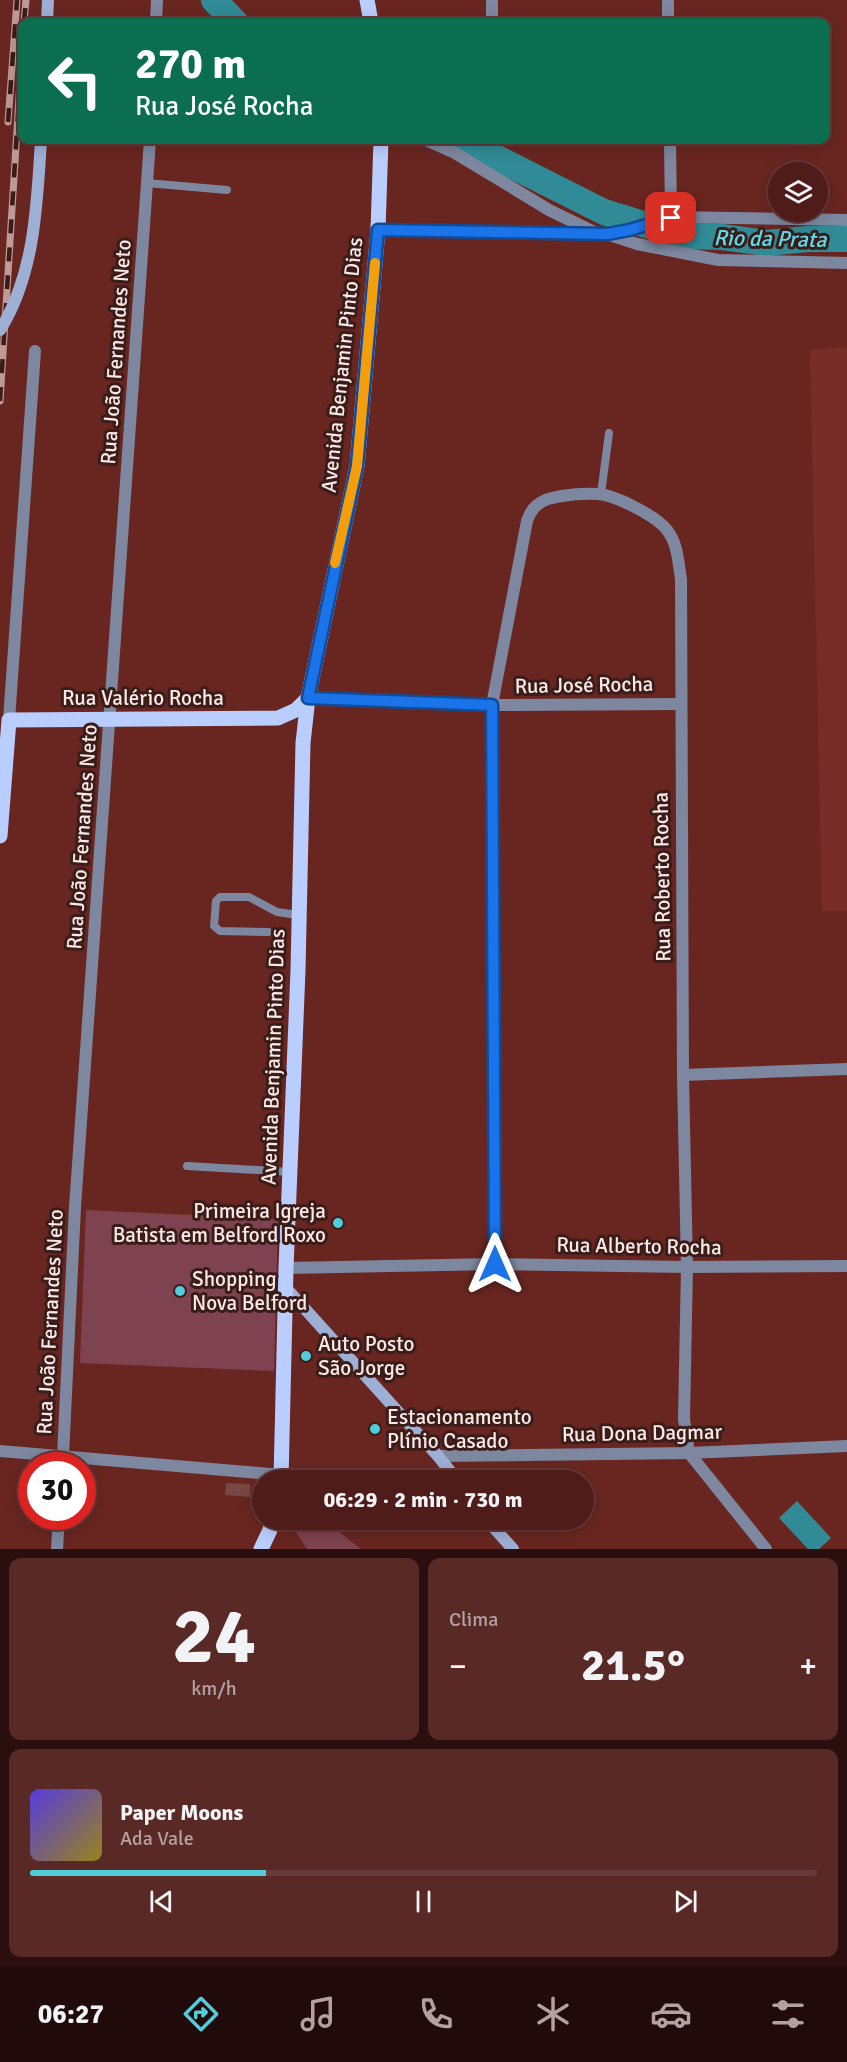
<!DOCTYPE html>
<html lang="pt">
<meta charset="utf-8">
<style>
:root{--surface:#4f1c19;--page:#592926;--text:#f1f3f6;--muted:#b3a1a2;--line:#663a38;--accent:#52cbda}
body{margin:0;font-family:Signika,sans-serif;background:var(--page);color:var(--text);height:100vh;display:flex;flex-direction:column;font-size:22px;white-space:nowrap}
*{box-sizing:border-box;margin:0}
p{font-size:20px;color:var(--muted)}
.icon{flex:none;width:33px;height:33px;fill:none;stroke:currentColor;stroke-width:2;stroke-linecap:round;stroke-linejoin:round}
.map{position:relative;height:1549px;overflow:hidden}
.drawer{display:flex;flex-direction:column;gap:9px;padding:9px;background:#2b0f0e;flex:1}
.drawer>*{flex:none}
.hud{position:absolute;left:18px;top:18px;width:812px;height:126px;border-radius:12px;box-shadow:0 3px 15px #0003,0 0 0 2px var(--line);background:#0b6e4f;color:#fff;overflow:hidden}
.buttons{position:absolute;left:768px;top:162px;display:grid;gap:12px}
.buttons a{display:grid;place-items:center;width:60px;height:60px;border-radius:50%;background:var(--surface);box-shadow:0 3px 15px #0003,0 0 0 2px var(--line);font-size:30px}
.speed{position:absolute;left:18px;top:1452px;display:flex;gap:12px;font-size:30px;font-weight:700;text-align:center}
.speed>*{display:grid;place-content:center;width:78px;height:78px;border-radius:50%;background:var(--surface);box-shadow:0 3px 15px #0003,0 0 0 2px var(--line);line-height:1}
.speed .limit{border:9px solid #d22;background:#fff;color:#111}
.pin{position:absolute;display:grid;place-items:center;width:51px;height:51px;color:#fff;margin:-26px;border-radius:12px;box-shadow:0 3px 9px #0006}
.me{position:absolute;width:66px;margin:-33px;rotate:0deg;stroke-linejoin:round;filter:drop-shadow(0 0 4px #0008)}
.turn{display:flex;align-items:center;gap:21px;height:126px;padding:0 18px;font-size:27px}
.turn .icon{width:78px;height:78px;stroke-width:2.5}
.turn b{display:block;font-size:42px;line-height:51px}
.big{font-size:45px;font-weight:700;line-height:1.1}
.drawer .widget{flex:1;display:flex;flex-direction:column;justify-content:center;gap:9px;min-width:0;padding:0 21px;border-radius:12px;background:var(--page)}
.drawer .dial{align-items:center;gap:0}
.dial b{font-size:78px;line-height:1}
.song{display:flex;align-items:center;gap:18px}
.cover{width:72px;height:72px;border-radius:9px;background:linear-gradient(135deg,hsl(250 70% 55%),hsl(50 70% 35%))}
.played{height:6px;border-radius:3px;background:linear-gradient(90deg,var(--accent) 30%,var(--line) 30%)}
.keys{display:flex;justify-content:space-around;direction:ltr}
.heat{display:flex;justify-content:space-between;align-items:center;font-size:33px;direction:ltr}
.drawer .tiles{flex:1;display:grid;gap:9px;grid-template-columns:1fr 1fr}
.widget:last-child{grid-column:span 2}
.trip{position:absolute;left:252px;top:1470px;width:342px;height:60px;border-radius:30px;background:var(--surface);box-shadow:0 3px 15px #0003,0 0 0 2px var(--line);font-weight:700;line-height:60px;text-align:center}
.tab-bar{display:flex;height:96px;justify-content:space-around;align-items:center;background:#200b0a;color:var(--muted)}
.tab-bar .icon{width:42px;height:42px}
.tab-bar .on{color:var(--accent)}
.tab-bar b{font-size:27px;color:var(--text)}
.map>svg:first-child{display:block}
.built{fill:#782c27}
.green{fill:#774843}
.water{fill:#308b96}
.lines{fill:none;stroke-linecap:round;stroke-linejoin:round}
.river{stroke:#308b96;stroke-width:26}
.building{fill:#7f4250}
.service{stroke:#7d879f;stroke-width:8}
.pedestrian{stroke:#7d879f;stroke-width:12}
.minor{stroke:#7d879f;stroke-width:12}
.tertiary{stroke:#7d879f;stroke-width:12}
.secondary{stroke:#9eafd5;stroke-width:12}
.primary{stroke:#b9ceff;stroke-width:15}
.rail-casing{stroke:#bf9996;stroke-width:7}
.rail{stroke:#3a1c19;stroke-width:4.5;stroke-dasharray:14;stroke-linecap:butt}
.secondary-bridge{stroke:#9eafd5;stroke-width:12}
.route-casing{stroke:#114b97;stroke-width:15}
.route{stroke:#1a73e8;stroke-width:10}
.slow{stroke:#f59e0b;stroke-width:10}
.poi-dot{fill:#52cbda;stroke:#3a1c19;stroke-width:2}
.labels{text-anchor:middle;stroke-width:6;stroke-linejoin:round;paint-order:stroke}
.street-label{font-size:21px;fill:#fbe9e7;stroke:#3a1c19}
.poi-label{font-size:21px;fill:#fbe9e7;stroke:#3a1c19;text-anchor:start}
.water-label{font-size:22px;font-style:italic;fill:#5cdeee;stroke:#3a1c19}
</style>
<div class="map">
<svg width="847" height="1549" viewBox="0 0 847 1549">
<rect width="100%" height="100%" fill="#692621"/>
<polygon class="built" points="847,347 847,911 822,911 810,350"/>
<polygon class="green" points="226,1483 250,1484 250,1497 225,1495"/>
<polygon class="water" points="797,1501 831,1538 819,1549 808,1549 779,1518"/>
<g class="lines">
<g class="river">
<polyline points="214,0 235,22"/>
<polyline points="461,140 604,212 682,236 722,237 767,243 807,239 847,239"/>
</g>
</g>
<g class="building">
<polygon points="86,1210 278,1219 274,1371 80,1363"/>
<polygon points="301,1520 319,1520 325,1530 330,1525 361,1549 307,1549 296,1532"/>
</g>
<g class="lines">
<g class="service">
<polyline points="147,183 227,190"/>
<polyline points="601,494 609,433"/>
<polyline points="268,932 220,931 214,926 216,901 220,897 249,897 277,912 298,915"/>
<polyline points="187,1166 291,1172"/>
</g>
<polyline class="pedestrian" points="57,1549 59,1516"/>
<g class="minor">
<polyline points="668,0 668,22"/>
<polyline points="156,22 157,0"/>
<polyline points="492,22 492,0"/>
<polyline points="426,140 455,153 549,210 594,232"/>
<polyline points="670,140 671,217"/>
<polyline points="607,234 637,244 718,260 847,263"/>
<polyline points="308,698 492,705 680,704"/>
<polyline points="9,720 35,351"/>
<polyline points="683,1075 847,1069"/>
<path d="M495 1264 492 705 527 521C529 516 531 510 536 506 543 499 552 498 562 496 574 494 586 493 599 494 617 496 656 516 667 530 678 544 678 562 681 579L683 1075 687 1267 684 1419 689 1453 766 1549"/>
<polyline points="286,1268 495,1264 687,1267 847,1266"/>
<polyline points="0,1451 282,1475"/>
<polyline points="63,1456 75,1207 150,140"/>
<polyline points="438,1456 689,1453 847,1446"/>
</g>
<polyline class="tertiary" points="378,230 607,234 629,230 671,217 847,220"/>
<g class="secondary">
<polyline points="47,22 48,0"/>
<polyline points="286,1288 438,1456 457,1480"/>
<polyline points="487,1520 513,1549"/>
</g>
<g class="primary">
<polyline points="367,0 371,22"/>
<polyline points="0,836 9,720 278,718 296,710 308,698"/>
<polyline points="281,1480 286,1268 298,970 303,743 308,698 357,466 378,230 381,140"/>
<polyline points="261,1549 270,1530 272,1520"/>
</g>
<g class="rail-casing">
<g id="rail">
<polyline points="24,22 26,0"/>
<polyline points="8,122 17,0"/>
<polyline points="0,401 22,50"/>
</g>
</g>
<use href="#rail" class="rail"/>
<path class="secondary-bridge" d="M0 330C35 274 37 204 41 140"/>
</g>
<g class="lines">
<g class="route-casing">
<polyline id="route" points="495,1264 492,705 308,698 357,466 378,230 608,234 629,230 671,218"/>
</g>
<use href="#route" class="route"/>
<polyline class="slow" points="335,563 357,466 375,263"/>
</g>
<g class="poi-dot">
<circle cx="338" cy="1223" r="6"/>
<circle cx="180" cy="1291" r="6"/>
<circle cx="306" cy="1356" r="6"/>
<circle cx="375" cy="1429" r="6"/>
</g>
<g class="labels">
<g class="street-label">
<text transform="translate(116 352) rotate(-86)" y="7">Rua João Fernandes Neto</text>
<text transform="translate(342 365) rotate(-84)" y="7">Avenida Benjamin Pinto Dias</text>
<text transform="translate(584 685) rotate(-1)" y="7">Rua José Rocha</text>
<text x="143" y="705">Rua Valério Rocha</text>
<text transform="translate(82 837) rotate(-86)" y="7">Rua João Fernandes Neto</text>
<text transform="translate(662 877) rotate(-91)" y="7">Rua Roberto Rocha</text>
<text transform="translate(273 1057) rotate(-88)" y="7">Avenida Benjamin Pinto Dias</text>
<text transform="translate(639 1246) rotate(1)" y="7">Rua Alberto Rocha</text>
<text transform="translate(50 1322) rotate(-87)" y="7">Rua João Fernandes Neto</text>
<text transform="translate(642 1433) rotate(-1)" y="7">Rua Dona Dagmar</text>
</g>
<g class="poi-label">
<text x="326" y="1218" text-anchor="end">Primeira Igreja<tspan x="326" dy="24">Batista em Belford Roxo</tspan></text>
<text x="192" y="1286">Shopping<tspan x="192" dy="24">Nova Belford</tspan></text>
<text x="318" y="1351">Auto Posto<tspan x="318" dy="24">São Jorge</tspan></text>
<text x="387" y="1424">Estacionamento<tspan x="387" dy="24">Plínio Casado</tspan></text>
</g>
<g class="water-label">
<text transform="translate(770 238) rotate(1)" y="8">Rio da Prata</text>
</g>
</g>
</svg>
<div class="buttons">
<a><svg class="icon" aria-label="layers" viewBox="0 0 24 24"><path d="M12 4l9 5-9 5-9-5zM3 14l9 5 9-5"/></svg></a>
</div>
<div class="speed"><div class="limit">30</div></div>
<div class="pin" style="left:671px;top:218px;background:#d93025"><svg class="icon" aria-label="arrive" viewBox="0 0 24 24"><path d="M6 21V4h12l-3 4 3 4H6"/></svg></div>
<svg class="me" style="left:495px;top:1264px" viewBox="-20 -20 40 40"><path d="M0-17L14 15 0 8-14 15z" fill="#1a73e8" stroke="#fff" stroke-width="4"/></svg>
<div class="trip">06:29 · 2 min · 730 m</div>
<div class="hud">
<div class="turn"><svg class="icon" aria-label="left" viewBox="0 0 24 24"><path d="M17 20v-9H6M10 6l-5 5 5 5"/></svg><div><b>270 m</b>Rua José Rocha</div></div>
</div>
</div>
<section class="drawer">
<div class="tiles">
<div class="widget dial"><b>24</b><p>km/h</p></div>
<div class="widget"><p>Clima</p>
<div class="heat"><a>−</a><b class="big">21.5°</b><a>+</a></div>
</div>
<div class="widget">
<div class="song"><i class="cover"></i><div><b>Paper Moons</b><p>Ada Vale</p></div></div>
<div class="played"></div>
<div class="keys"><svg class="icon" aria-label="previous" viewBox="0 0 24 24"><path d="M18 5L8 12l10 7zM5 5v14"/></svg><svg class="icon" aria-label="pause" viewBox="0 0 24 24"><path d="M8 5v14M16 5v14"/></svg><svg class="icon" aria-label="next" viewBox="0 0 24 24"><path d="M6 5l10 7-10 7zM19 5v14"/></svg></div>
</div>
</div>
</section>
<nav class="tab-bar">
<b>06:27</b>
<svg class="icon on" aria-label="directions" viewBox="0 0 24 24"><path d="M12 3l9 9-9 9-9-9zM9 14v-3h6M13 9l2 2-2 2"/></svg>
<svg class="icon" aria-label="music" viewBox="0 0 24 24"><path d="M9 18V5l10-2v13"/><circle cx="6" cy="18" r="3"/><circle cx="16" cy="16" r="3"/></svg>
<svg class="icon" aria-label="phone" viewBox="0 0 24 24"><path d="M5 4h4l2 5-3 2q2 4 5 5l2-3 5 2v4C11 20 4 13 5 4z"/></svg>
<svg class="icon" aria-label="climate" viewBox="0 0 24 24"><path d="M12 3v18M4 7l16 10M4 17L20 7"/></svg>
<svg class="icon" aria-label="car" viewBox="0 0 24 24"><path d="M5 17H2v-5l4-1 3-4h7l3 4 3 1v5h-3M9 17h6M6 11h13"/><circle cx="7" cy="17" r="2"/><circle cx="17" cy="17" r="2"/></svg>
<svg class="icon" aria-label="filters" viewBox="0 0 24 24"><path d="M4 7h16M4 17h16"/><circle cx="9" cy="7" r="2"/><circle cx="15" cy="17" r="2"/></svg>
</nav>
